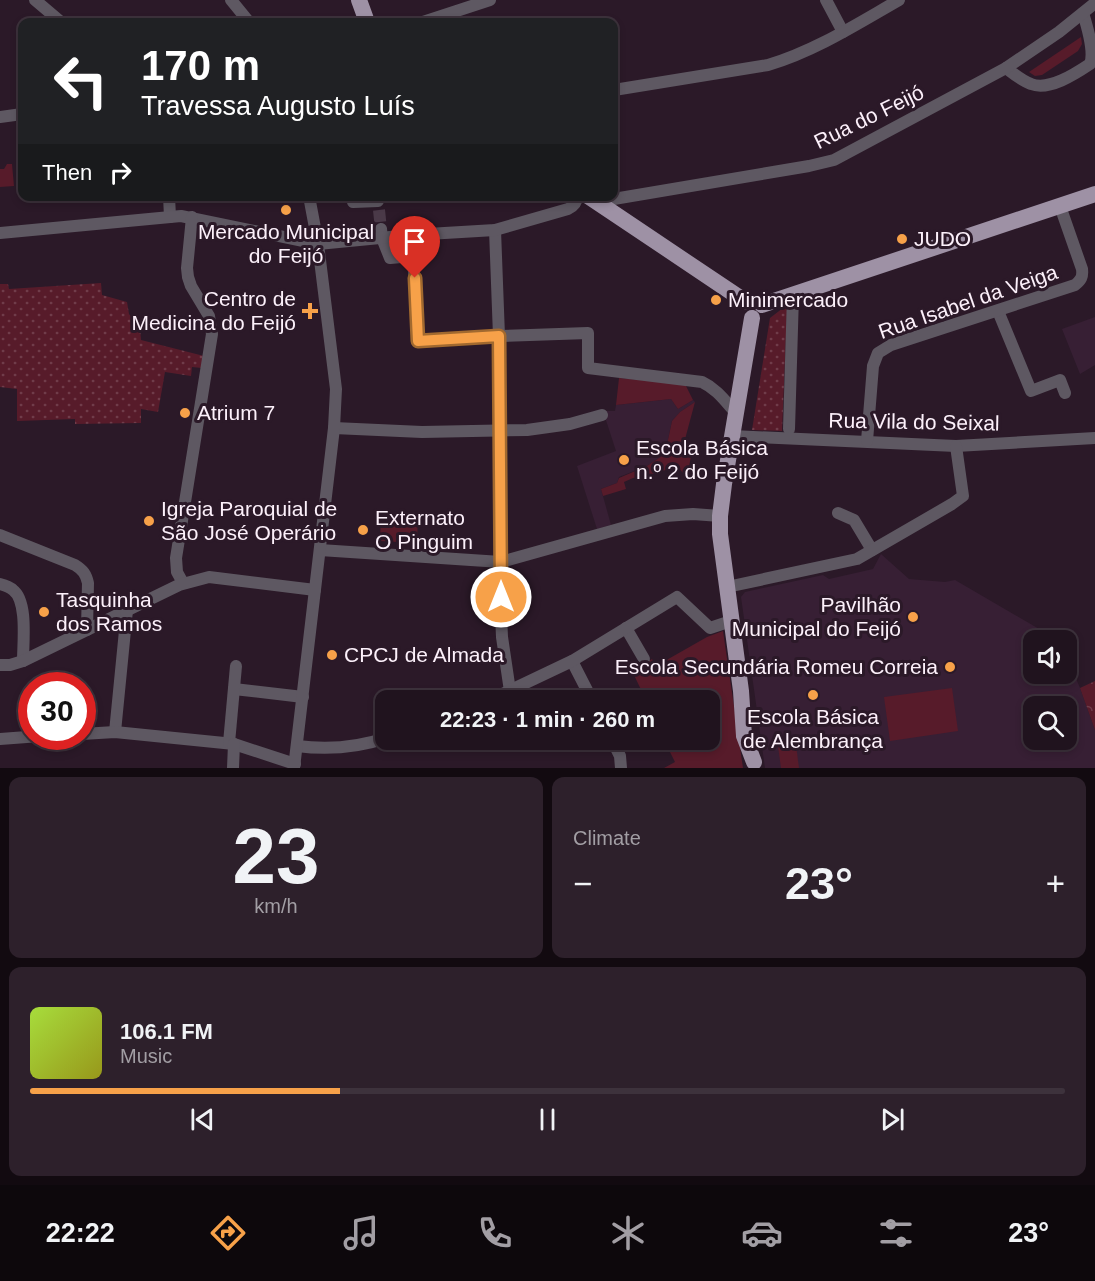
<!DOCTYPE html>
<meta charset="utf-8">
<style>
:root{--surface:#20131e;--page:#2d202b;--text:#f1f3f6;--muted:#a29ea4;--line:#3d323c;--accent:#f7a149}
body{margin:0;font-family:Arial,sans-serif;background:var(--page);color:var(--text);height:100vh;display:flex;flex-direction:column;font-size:22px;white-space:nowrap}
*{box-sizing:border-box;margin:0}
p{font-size:20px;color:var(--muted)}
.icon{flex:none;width:33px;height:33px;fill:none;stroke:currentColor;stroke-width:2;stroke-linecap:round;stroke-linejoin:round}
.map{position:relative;height:768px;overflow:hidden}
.details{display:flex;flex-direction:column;gap:9px;padding:9px;background:#120a10;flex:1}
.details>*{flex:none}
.guide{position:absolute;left:18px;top:18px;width:600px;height:183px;border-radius:12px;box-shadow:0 3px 9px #0003,0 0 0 2px var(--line);background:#202124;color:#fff;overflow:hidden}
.tools{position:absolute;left:1023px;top:630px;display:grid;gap:12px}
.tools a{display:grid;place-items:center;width:54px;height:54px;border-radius:12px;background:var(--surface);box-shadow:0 3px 9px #0003,0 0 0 2px var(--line);font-size:30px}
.speed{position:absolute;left:18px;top:672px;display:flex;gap:12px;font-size:30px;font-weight:700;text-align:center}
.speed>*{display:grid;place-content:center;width:78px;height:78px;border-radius:50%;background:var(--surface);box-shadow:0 3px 9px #0003,0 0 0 2px var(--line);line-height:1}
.speed .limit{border:9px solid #d22;background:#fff;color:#111}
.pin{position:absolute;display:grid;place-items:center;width:51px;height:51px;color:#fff;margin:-62px -26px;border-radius:50% 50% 50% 0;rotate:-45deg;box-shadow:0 0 6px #0007}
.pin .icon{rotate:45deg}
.me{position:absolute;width:66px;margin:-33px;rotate:0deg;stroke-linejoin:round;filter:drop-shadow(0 0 4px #0008)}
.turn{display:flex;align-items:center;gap:21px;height:126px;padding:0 24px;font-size:27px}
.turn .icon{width:78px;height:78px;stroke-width:2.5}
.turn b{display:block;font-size:42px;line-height:51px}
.then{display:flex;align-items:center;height:57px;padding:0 24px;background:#0003;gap:12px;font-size:22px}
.big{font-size:45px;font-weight:700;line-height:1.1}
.details .tile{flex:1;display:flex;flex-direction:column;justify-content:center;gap:9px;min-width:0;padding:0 21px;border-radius:12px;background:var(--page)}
.details .dial{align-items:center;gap:0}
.dial b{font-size:78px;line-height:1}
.song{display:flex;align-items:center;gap:18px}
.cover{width:72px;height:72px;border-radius:9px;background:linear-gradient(135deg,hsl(80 70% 55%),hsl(60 70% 35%))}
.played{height:6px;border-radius:3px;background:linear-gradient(90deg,var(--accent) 30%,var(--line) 30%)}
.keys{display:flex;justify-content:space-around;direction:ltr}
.heat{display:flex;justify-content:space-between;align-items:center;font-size:33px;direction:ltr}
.details .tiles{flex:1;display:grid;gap:9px;grid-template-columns:1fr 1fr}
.tile:last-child{grid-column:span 2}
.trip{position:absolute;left:375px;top:690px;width:345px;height:60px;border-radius:12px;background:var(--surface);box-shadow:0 3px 9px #0003,0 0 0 2px var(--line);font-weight:700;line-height:60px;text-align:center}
.menu{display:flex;height:96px;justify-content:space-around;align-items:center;background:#0d080c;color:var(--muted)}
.menu .icon{width:42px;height:42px}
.menu .current{color:var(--accent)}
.menu b{font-size:27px;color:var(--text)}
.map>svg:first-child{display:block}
.built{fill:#371f34;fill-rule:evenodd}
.green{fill:#571b2a}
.forest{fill:url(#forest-crowns)}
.garden{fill:url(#garden-dots)}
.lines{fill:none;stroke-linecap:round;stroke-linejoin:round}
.minor-tunnel{stroke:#4a3948;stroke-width:12;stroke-dasharray:12 6;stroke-linecap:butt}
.minor{stroke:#5e5862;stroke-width:12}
.major{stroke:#9e91a5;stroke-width:16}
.route-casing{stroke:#a1692f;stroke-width:15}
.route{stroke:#f7a149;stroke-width:10}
.poi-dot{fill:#f7a149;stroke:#2b1928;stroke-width:2}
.labels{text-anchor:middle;stroke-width:6;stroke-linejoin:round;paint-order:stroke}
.street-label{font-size:21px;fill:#fcf0fa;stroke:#2b1928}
.poi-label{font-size:21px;fill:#fcf0fa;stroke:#2b1928;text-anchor:start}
</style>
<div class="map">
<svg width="1095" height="768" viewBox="0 0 1095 768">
<defs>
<pattern id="forest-crowns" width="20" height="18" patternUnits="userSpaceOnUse" patternTransform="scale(1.5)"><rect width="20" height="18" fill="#571b2a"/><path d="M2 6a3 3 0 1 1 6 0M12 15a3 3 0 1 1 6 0" fill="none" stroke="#703c4a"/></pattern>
<pattern id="garden-dots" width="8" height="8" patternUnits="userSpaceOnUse" patternTransform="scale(1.5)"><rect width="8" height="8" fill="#571b2a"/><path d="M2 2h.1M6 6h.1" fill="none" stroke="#703c4a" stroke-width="1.8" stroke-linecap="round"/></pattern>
</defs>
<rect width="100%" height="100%" fill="#2b1928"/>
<g class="built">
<polygon points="1095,317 1095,365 1080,374 1062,329"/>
<polygon points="671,399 678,409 693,400 695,402 680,412 672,421 665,454 647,466 619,477 617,483 601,489 611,525 597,529 577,466 616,451 603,411 615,411 616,405"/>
<path d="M881 554 909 579 945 582 955 580 1058 640H1034V674H1066L1067 657 1080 688 1095 730V768H765L741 597 745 592 823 575 829 579 873 569ZM1034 706H1066V740H1034Z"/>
</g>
<g class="green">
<polygon points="1081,37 1082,44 1078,51 1042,75 1035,76 1029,72"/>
<polygon points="7,164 12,164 14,186 0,187 0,169 4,169"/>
<polygon points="619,378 685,384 693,400 678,409 671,399 616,405"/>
<polygon points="695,402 684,443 693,445 689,467 691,468 689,480 677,466 654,474 633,478 624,482 626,489 603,496 601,489 617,483 619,478 647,466 665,454 672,421 680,412"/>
<polygon points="381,514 418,516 417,543 380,541"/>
<polygon points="723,631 743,768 664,768 675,762 664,740 710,740 710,700 646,700 633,673 652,659 656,666 707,637"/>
<polygon points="952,688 958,731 890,741 884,697"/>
<polygon points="795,737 799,768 781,768 777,739"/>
</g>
<polygon class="forest" points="1095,681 1095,730 1080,688"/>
<g class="garden">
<polygon points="101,283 102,295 127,302 129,314 140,328 141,340 204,356 202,368 192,367 191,376 165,372 158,412 141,409 141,423 75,424 75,419 17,421 17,389 0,387 0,284 8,284 9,289"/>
<polygon points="783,308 786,308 787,311 782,431 752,430 770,318"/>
</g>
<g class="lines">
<polyline class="minor-tunnel" points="379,210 381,229"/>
<g class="minor">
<polyline points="35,0 61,22"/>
<polyline points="231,0 249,22"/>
<polyline points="826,0 843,32"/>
<polyline points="423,22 490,0"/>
<path d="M1006 68C1014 74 1022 81 1031 84 1049 91 1075 74 1090 64 1095 52 1087 26 1083 13"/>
<path d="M614 90 768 65C815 51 857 24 899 0"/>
<polyline points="0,117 22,114"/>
<polyline points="169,196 170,217"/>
<polyline points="352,196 353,202 378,201"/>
<polyline points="596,202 809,166 834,160 1006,68 1059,32 1095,3"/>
<path d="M381 229 382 238 390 258 413 256 418 341 499 336 588 333V368L702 382C717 389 725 401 736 413"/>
<polyline points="495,230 499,336 501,615 502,637 510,691"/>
<path d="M0 233 181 216 318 244 411 235 495 230 568 209C574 206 577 203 577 196"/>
<polyline points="998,311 1031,391 1060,380 1065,393"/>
<polyline points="334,428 422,432 527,430 570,424 602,415"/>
<polyline points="789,429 793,295"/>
<polyline points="732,436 956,446 1095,438"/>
<path d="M867 441 873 366 878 353 891 345 1075 285C1081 280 1083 277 1082 269L1060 206"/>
<polyline points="838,513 854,520 872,550"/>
<path d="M0 535 75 565C83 570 86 574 88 583L87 630"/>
<polyline points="320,550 501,562 665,516 693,514 720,516"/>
<polyline points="183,583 177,572 176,558 212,334 209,316 191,286 188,277 187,268 192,217"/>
<path d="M0 584C4 585 10 587 13 590 28 601 23 643 23 661"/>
<polyline points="727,587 857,559 952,504 963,496 956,446"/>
<polyline points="626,628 644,659"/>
<polyline points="572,661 592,700"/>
<polyline points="0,665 10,665 23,661 179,585 209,577 315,590"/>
<polyline points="234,689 303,697"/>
<polyline points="490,700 572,661 677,597 710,628 731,621"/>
<polyline points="115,732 127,610"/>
<polyline points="82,734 115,732 234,744 295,764"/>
<polyline points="0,739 40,736"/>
<polyline points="612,740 620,756 621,768"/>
<polyline points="229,743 236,666"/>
<path d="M297 746C328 750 356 748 386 738"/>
<polyline points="233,768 234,744"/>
<polyline points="294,768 334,428 336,389 318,244 309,196"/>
</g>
<g class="major">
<polyline points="359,0 367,22"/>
<polyline points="588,196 746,302"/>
<polyline points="762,305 1095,194"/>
<polyline points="752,318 724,484 720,516 720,534 741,691 744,736 754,762"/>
</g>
</g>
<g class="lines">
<g class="route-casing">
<polyline id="route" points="415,278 418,341 499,336 501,597"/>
</g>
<use href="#route" class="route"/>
</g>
<g class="poi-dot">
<circle cx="286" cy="210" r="6"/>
<circle cx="902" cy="239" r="6"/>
<circle cx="716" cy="300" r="6"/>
<path d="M307 302h6v6h6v6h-6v6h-6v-6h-6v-6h6z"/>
<circle cx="185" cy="413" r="6"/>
<circle cx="624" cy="460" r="6"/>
<circle cx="149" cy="521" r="6"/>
<circle cx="363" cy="530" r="6"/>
<circle cx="44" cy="612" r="6"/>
<circle cx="913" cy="617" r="6"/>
<circle cx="332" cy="655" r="6"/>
<circle cx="950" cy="667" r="6"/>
<circle cx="813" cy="695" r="6"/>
</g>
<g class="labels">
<g class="street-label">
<text transform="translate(869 117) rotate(-26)" y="7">Rua do Feijó</text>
<text transform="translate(968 302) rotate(-19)" y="7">Rua Isabel da Veiga</text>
<text transform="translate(914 422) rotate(1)" y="7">Rua Vila do Seixal</text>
</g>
<g class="poi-label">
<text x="286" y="239" text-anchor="middle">Mercado Municipal<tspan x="286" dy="24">do Feijó</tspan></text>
<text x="914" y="246">JUDO</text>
<text x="296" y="306" text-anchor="end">Centro de<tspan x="296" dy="24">Medicina do Feijó</tspan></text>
<text x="728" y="307">Minimercado</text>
<text x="197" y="420">Atrium 7</text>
<text x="636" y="455">Escola Básica<tspan x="636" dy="24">n.º 2 do Feijó</tspan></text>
<text x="161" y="516">Igreja Paroquial de<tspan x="161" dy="24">São José Operário</tspan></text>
<text x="375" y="525">Externato<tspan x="375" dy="24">O Pinguim</tspan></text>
<text x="56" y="607">Tasquinha<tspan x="56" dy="24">dos Ramos</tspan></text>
<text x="901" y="612" text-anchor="end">Pavilhão<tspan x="901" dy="24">Municipal do Feijó</tspan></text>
<text x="344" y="662">CPCJ de Almada</text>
<text x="938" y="674" text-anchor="end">Escola Secundária Romeu Correia</text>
<text x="813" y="724" text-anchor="middle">Escola Básica<tspan x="813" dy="24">de Alembrança</tspan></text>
</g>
</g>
</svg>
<div class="tools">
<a><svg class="icon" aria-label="sound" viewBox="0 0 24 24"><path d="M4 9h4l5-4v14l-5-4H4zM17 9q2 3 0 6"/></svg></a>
<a><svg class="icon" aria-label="search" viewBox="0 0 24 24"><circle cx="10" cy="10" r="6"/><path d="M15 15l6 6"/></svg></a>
</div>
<div class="speed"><div class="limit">30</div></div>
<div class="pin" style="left:415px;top:278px;background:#d93025"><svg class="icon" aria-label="arrive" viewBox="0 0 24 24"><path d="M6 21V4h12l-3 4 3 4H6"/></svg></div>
<svg class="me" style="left:501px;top:597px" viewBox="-20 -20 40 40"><circle r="17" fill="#f7a149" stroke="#fff" stroke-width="3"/><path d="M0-11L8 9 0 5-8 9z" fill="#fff"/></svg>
<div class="trip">22:23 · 1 min · 260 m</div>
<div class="guide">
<div class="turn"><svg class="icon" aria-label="left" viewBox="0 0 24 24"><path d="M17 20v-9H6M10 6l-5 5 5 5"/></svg><div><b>170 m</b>Travessa Augusto Luís</div></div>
<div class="then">Then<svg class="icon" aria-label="right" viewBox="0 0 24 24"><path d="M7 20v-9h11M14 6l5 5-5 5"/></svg></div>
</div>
</div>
<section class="details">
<div class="tiles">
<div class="tile dial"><b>23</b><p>km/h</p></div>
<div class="tile"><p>Climate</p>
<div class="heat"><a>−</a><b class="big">23°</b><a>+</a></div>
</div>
<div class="tile">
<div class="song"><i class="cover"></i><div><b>106.1 FM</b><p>Music</p></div></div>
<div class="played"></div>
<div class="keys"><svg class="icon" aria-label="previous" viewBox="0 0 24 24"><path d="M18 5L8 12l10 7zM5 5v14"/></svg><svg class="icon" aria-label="pause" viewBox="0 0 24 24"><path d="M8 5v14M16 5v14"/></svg><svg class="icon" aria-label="next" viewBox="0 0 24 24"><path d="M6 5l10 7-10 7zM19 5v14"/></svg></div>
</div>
</div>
</section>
<nav class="menu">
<b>22:22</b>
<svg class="icon current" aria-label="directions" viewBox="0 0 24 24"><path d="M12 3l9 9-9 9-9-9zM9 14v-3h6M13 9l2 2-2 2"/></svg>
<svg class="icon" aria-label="music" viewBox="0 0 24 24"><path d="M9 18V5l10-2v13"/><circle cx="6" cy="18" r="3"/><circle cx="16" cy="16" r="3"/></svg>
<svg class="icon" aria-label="phone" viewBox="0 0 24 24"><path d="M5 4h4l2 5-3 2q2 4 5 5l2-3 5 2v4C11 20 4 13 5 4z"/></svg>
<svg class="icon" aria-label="climate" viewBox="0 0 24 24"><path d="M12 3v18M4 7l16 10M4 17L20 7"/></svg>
<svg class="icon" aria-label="car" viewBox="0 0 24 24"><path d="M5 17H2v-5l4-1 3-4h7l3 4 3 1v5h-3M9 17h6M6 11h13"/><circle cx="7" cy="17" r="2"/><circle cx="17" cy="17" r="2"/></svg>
<svg class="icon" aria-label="filters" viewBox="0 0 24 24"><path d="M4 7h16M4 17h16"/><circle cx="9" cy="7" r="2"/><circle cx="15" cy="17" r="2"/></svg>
<b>23°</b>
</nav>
